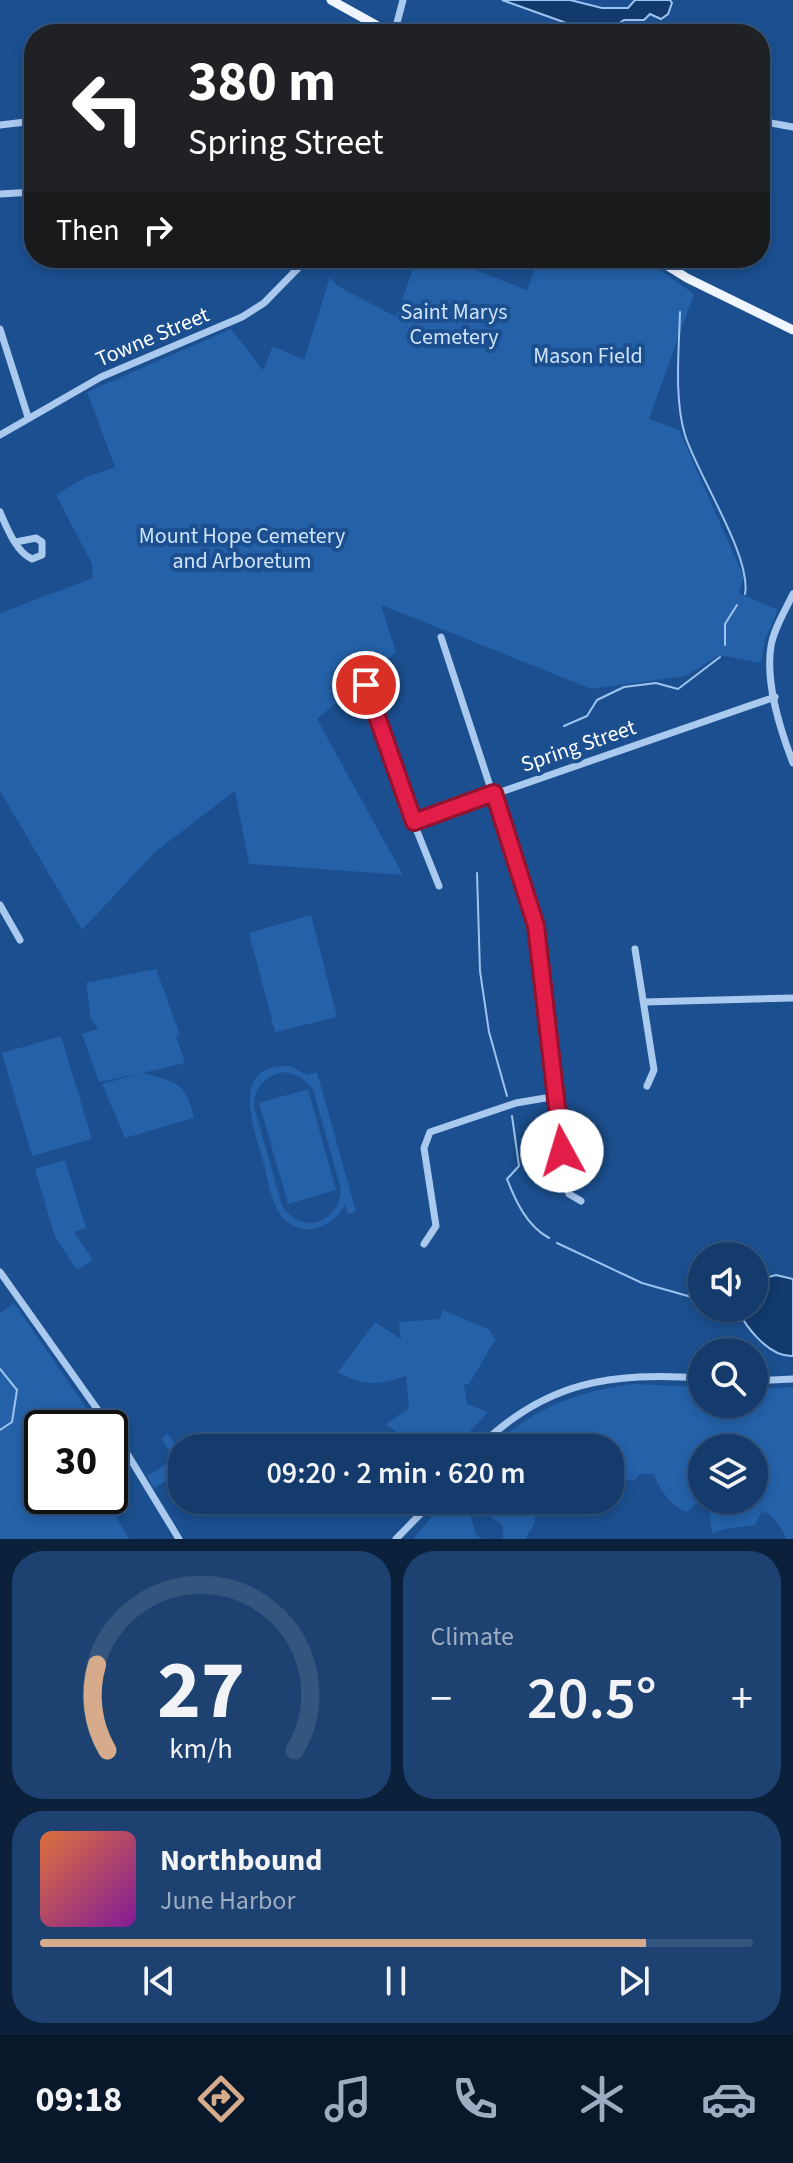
<!DOCTYPE html>
<meta charset="utf-8">
<style>
:root{--surface:#143b6b;--page:#1d4271;--text:#f1f3f6;--muted:#9dadc1;--line:#33557e;--accent:#d6ab8b}
body{margin:0;font-family:"Source Sans 3",sans-serif;background:var(--page);color:var(--text);height:100vh;display:flex;flex-direction:column;font-size:30px;white-space:nowrap}
*{box-sizing:border-box;margin:0}
p{font-size:26px;color:var(--muted)}
.icon{flex:none;width:44px;height:44px;fill:none;stroke:currentColor;stroke-width:2;stroke-linecap:round;stroke-linejoin:round}
.map{position:relative;height:1539px;overflow:hidden}
.drawer{display:flex;flex-direction:column;gap:12px;padding:12px;background:#0b203b;flex:1}
.drawer>*{flex:none}
.hud{position:absolute;left:24px;top:24px;width:746px;height:244px;border-radius:32px;box-shadow:0 4px 12px #0003,0 0 0 2px var(--line);background:#202124;color:#fff;overflow:hidden}
.controls{position:absolute;left:688px;top:1242px;display:grid;gap:16px}
.controls a{display:grid;place-items:center;width:80px;height:80px;border-radius:50%;background:var(--surface);box-shadow:0 4px 12px #0003,0 0 0 2px var(--line);font-size:40px}
.speed{position:absolute;left:24px;top:1410px;display:flex;gap:16px;font-size:40px;font-weight:700;text-align:center}
.speed>*{display:grid;place-content:center;width:104px;height:104px;border-radius:50%;background:var(--surface);box-shadow:0 4px 12px #0003,0 0 0 2px var(--line);line-height:1}
.speed .limit{border:4px solid #111;border-radius:12px;background:#fff;color:#111}
.pin{position:absolute;display:grid;place-items:center;width:68px;height:68px;color:#fff;margin:-34px;border:4px solid #fff;border-radius:50%;box-shadow:0 2px 8px #0007}
.me{position:absolute;width:88px;margin:-44px;rotate:354deg;stroke-linejoin:round;filter:drop-shadow(0 0 6px #0008)}
.turn{display:flex;align-items:center;gap:28px;height:168px;padding:0 32px;font-size:36px}
.turn .icon{width:104px;height:104px;stroke-width:2.5}
.turn b{display:block;font-size:56px;line-height:68px}
.then{display:flex;align-items:center;height:76px;padding:0 32px;background:#0003;gap:16px;font-size:30px}
.big{font-size:60px;font-weight:600;line-height:1.1}
.drawer .tile{flex:1;display:flex;flex-direction:column;justify-content:center;gap:12px;min-width:0;padding:0 28px;border-radius:32px;background:var(--page)}
.drawer .dial{align-items:center;gap:0}
.dial svg{height:208px;overflow:visible;fill:none;stroke:var(--line);stroke-width:7;stroke-linecap:round;text-anchor:middle}
.dial text{fill:var(--text);stroke:none}
.song{display:flex;align-items:center;gap:24px}
.cover{width:96px;height:96px;border-radius:12px;background:linear-gradient(135deg,hsl(20 70% 55%),hsl(290 70% 35%))}
.played{height:8px;border-radius:4px;background:linear-gradient(90deg,var(--accent) 85%,var(--line) 85%)}
.keys{display:flex;justify-content:space-around;direction:ltr}
.heat{display:flex;justify-content:space-between;align-items:center;font-size:44px;direction:ltr}
.drawer .tiles{flex:1;display:grid;gap:12px;grid-template-columns:1fr 1fr}
.tile:last-child{grid-column:span 2}
.trip{position:absolute;left:168px;top:1434px;width:456px;height:80px;border-radius:32px;background:var(--surface);box-shadow:0 4px 12px #0003,0 0 0 2px var(--line);font-weight:600;line-height:80px;text-align:center}
.tabs{display:flex;height:128px;justify-content:space-around;align-items:center;background:#08182b;color:var(--muted)}
.tabs .icon{width:56px;height:56px}
.tabs .current{color:var(--accent)}
.tabs b{font-size:36px;color:var(--text)}
.map>svg:first-child{display:block}
.green{fill:#2461a8;fill-rule:evenodd}
.water{fill:#123a6d;stroke:#9cc4f0;stroke-width:2}
.lines{fill:none;stroke-linecap:round;stroke-linejoin:round}
.stream{stroke:#9cc4f0;stroke-width:2}
.minor{stroke:#a9c9ee;stroke-width:7}
.major{stroke:#f0f6ff;stroke-width:9}
.route-casing{stroke:#92132f;stroke-width:20}
.route{stroke:#e11d48;stroke-width:14}
.labels{text-anchor:middle;stroke-width:8;stroke-linejoin:round;paint-order:stroke}
.park-label{font-size:22px;fill:#cfe3fa;stroke:#1b4f8f}
.street-label{font-size:22px;fill:#fff;stroke:#1b4f8f}
</style>
<div class="map">
<svg width="793" height="1539" viewBox="0 0 793 1539">
<rect width="100%" height="100%" fill="#1b4f8f"/>
<g class="green">
<polygon points="417,258 444,258 527,290 539,258 643,258 694,294 649,419 679,430 744,577 739,593 778,610 765,640 761,663 719,655 686,676 591,689 381,605 396,652 317,719 403,875 249,864 235,791 155,852 82,930 0,791 0,613 93,578 92,564 56,495 86,477 115,467 87,392 231,329 263,370 273,346 304,360 330,277 336,285 396,317"/>
<polygon points="311,915 337,1017 275,1032 249,933"/>
<path d="M156 969 180 1035 176 1036 185 1063 142 1073C175 1082 186 1081 194 1118L125 1138 102 1084 141 1073 99 1082 82 1034 98 1029 91 1019 86 983Z"/>
<polygon points="61,1036 92,1139 32,1156 2,1053"/>
<path d="M290 1066 308 1075 317 1072 356 1212 348 1214 345 1205C332 1230 298 1240 280 1214 270 1200 268 1178 263 1161 254 1128 228 1063 290 1066ZM287 1072 302 1078 313 1090 341 1189C340 1224 301 1235 282 1206L254 1106C255 1085 267 1074 287 1072Z"/>
<polygon points="308,1089 336,1190 288,1204 259,1103"/>
<polygon points="65,1160 86,1228 74,1232 93,1260 77,1270 55,1237 35,1169"/>
<polygon points="14,1303 100,1428 42,1428 42,1496 104,1496 129,1539 0,1539 0,1313"/>
<path d="M443 1310 490 1330 495 1340 469 1384H464L467 1404 488 1412 455 1448H418L386 1424 409 1408 406 1376C378 1385 365 1387 338 1372L375 1322 401 1339 399 1322 440 1319Z"/>
<path d="M634 1384 702 1387V1404H754V1389L793 1387V1539H786L780 1526 767 1512 761 1513 755 1525 725 1529 712 1534 709 1508 698 1502 687 1512C673 1509 658 1488 654 1474H640L634 1480 610 1478V1448H491C531 1409 580 1390 634 1384ZM702 1448H754V1500H702Z"/>
<polygon points="168,1434 182,1455 182,1473 154,1488 147,1476 174,1459 161,1438"/>
<polygon points="446,1500 450,1500 471,1517 476,1535 482,1539 413,1539"/>
<polygon points="463,1500 535,1500 535,1523 525,1539 503,1539 503,1525"/>
</g>
<g class="water">
<polygon points="502,0 570,0 602,8 628,8 635,0 670,0 672,3 668,14 661,19 650,14 644,20 624,20 621,22 624,26 660,34 629,34 606,26 611,34 597,34"/>
<path d="M776 1275 793 1279V1356C769 1357 746 1328 737 1308H754V1281Z"/>
</g>
<g class="lines">
<g class="stream">
<path d="M680 312C679 349 674 399 685 435 697 474 752 557 745 594"/>
<polyline points="725,645 725,624 737,605"/>
<polyline points="564,726 587,716 597,700 624,687 656,683 678,689 720,657"/>
<polyline points="477,873 480,971 489,1032 507,1096"/>
<path d="M512 1116 519 1166 507 1179C516 1202 527 1226 549 1238"/>
<polyline points="557,1243 642,1283 702,1300"/>
<polyline points="0,1369 17,1390 12,1422 0,1430"/>
</g>
<g class="minor">
<polyline points="394,34 403,0"/>
<polyline points="760,121 793,127"/>
<polyline points="0,125 34,121"/>
<polyline points="0,194 34,192"/>
<polyline points="0,329 28,417"/>
<polyline points="0,435 101,377 242,317 264,303 308,258"/>
<path d="M0 512C7 528 16 552 32 559L42 555V542L36 538 16 542"/>
<path d="M793 594C785 611 774 628 771 646 765 683 780 729 793 763"/>
<polyline points="441,637 536,926 565,1179 569,1194 581,1201"/>
<polyline points="366,685 401,791 439,886"/>
<polyline points="414,822 775,697"/>
<polyline points="0,905 20,940"/>
<polyline points="635,949 654,1070 647,1086"/>
<polyline points="645,1002 793,998"/>
<polyline points="424,1244 436,1226 424,1148 430,1132 516,1103 557,1096"/>
<polyline points="0,1272 117,1437 179,1539"/>
<polyline points="754,1381 793,1379"/>
<path d="M478 1448C546 1381 611 1372 702 1378"/>
<polyline points="396,1539 434,1500"/>
</g>
<g class="major">
<polyline points="331,0 392,34"/>
<polyline points="655,258 687,278 793,330"/>
</g>
</g>
<g class="lines">
<g class="route-casing">
<polyline id="route" points="366,685 414,822 494,793 536,926 562,1151"/>
</g>
<use href="#route" class="route"/>
</g>
<g class="labels">
<g class="park-label">
<text x="454" y="319">Saint Marys<tspan x="454" dy="25">Cemetery</tspan></text>
<text x="588" y="363">Mason Field</text>
<text x="242" y="543">Mount Hope Cemetery<tspan x="242" dy="25">and Arboretum</tspan></text>
</g>
<g class="street-label">
<text transform="translate(152 336) rotate(-23)" y="8">Towne Street</text>
<text transform="translate(578 745) rotate(-19)" y="8">Spring Street</text>
</g>
</g>
</svg>
<div class="controls">
<a><svg class="icon" aria-label="sound" viewBox="0 0 24 24"><path d="M4 9h4l5-4v14l-5-4H4zM17 9q2 3 0 6"/></svg></a>
<a><svg class="icon" aria-label="search" viewBox="0 0 24 24"><circle cx="10" cy="10" r="6"/><path d="M15 15l6 6"/></svg></a>
<a><svg class="icon" aria-label="layers" viewBox="0 0 24 24"><path d="M12 4l9 5-9 5-9-5zM3 14l9 5 9-5"/></svg></a>
</div>
<div class="speed"><div class="limit">30</div></div>
<div class="pin" style="left:366px;top:685px;background:#d93025"><svg class="icon" aria-label="arrive" viewBox="0 0 24 24"><path d="M6 21V4h12l-3 4 3 4H6"/></svg></div>
<svg class="me" style="left:562px;top:1151px" viewBox="-20 -20 40 40"><circle r="19" fill="#fff"/><path d="M0-13L10 11 0 6-10 11z" fill="#e11d48"/></svg>
<div class="trip">09:20 · 2 min · 620 m</div>
<div class="hud">
<div class="turn"><svg class="icon" aria-label="left" viewBox="0 0 24 24"><path d="M17 20v-9H6M10 6l-5 5 5 5"/></svg><div><b>380 m</b>Spring Street</div></div>
<div class="then">Then<svg class="icon" aria-label="right" viewBox="0 0 24 24"><path d="M7 20v-9h11M14 6l5 5-5 5"/></svg></div>
</div>
</div>
<section class="drawer">
<div class="tiles">
<div class="tile dial"><svg viewBox="0 0 100 80">
<path d="M14 69A42 42 0 1 1 86 69"/>
<path d="M14 69A42 42 0 0 1 10 36" stroke="#d6ab8b"/>
<text x="50" y="56" font-size="32" font-weight="700">27</text>
<text x="50" y="72" font-size="11">km/h</text>
</svg></div>
<div class="tile"><p>Climate</p>
<div class="heat"><a>−</a><b class="big">20.5°</b><a>+</a></div>
</div>
<div class="tile">
<div class="song"><i class="cover"></i><div><b>Northbound</b><p>June Harbor</p></div></div>
<div class="played"></div>
<div class="keys"><svg class="icon" aria-label="previous" viewBox="0 0 24 24"><path d="M18 5L8 12l10 7zM5 5v14"/></svg><svg class="icon" aria-label="pause" viewBox="0 0 24 24"><path d="M8 5v14M16 5v14"/></svg><svg class="icon" aria-label="next" viewBox="0 0 24 24"><path d="M6 5l10 7-10 7zM19 5v14"/></svg></div>
</div>
</div>
</section>
<nav class="tabs">
<b>09:18</b>
<svg class="icon current" aria-label="directions" viewBox="0 0 24 24"><path d="M12 3l9 9-9 9-9-9zM9 14v-3h6M13 9l2 2-2 2"/></svg>
<svg class="icon" aria-label="music" viewBox="0 0 24 24"><path d="M9 18V5l10-2v13"/><circle cx="6" cy="18" r="3"/><circle cx="16" cy="16" r="3"/></svg>
<svg class="icon" aria-label="phone" viewBox="0 0 24 24"><path d="M5 4h4l2 5-3 2q2 4 5 5l2-3 5 2v4C11 20 4 13 5 4z"/></svg>
<svg class="icon" aria-label="climate" viewBox="0 0 24 24"><path d="M12 3v18M4 7l16 10M4 17L20 7"/></svg>
<svg class="icon" aria-label="car" viewBox="0 0 24 24"><path d="M5 17H2v-5l4-1 3-4h7l3 4 3 1v5h-3M9 17h6M6 11h13"/><circle cx="7" cy="17" r="2"/><circle cx="17" cy="17" r="2"/></svg>
</nav>
